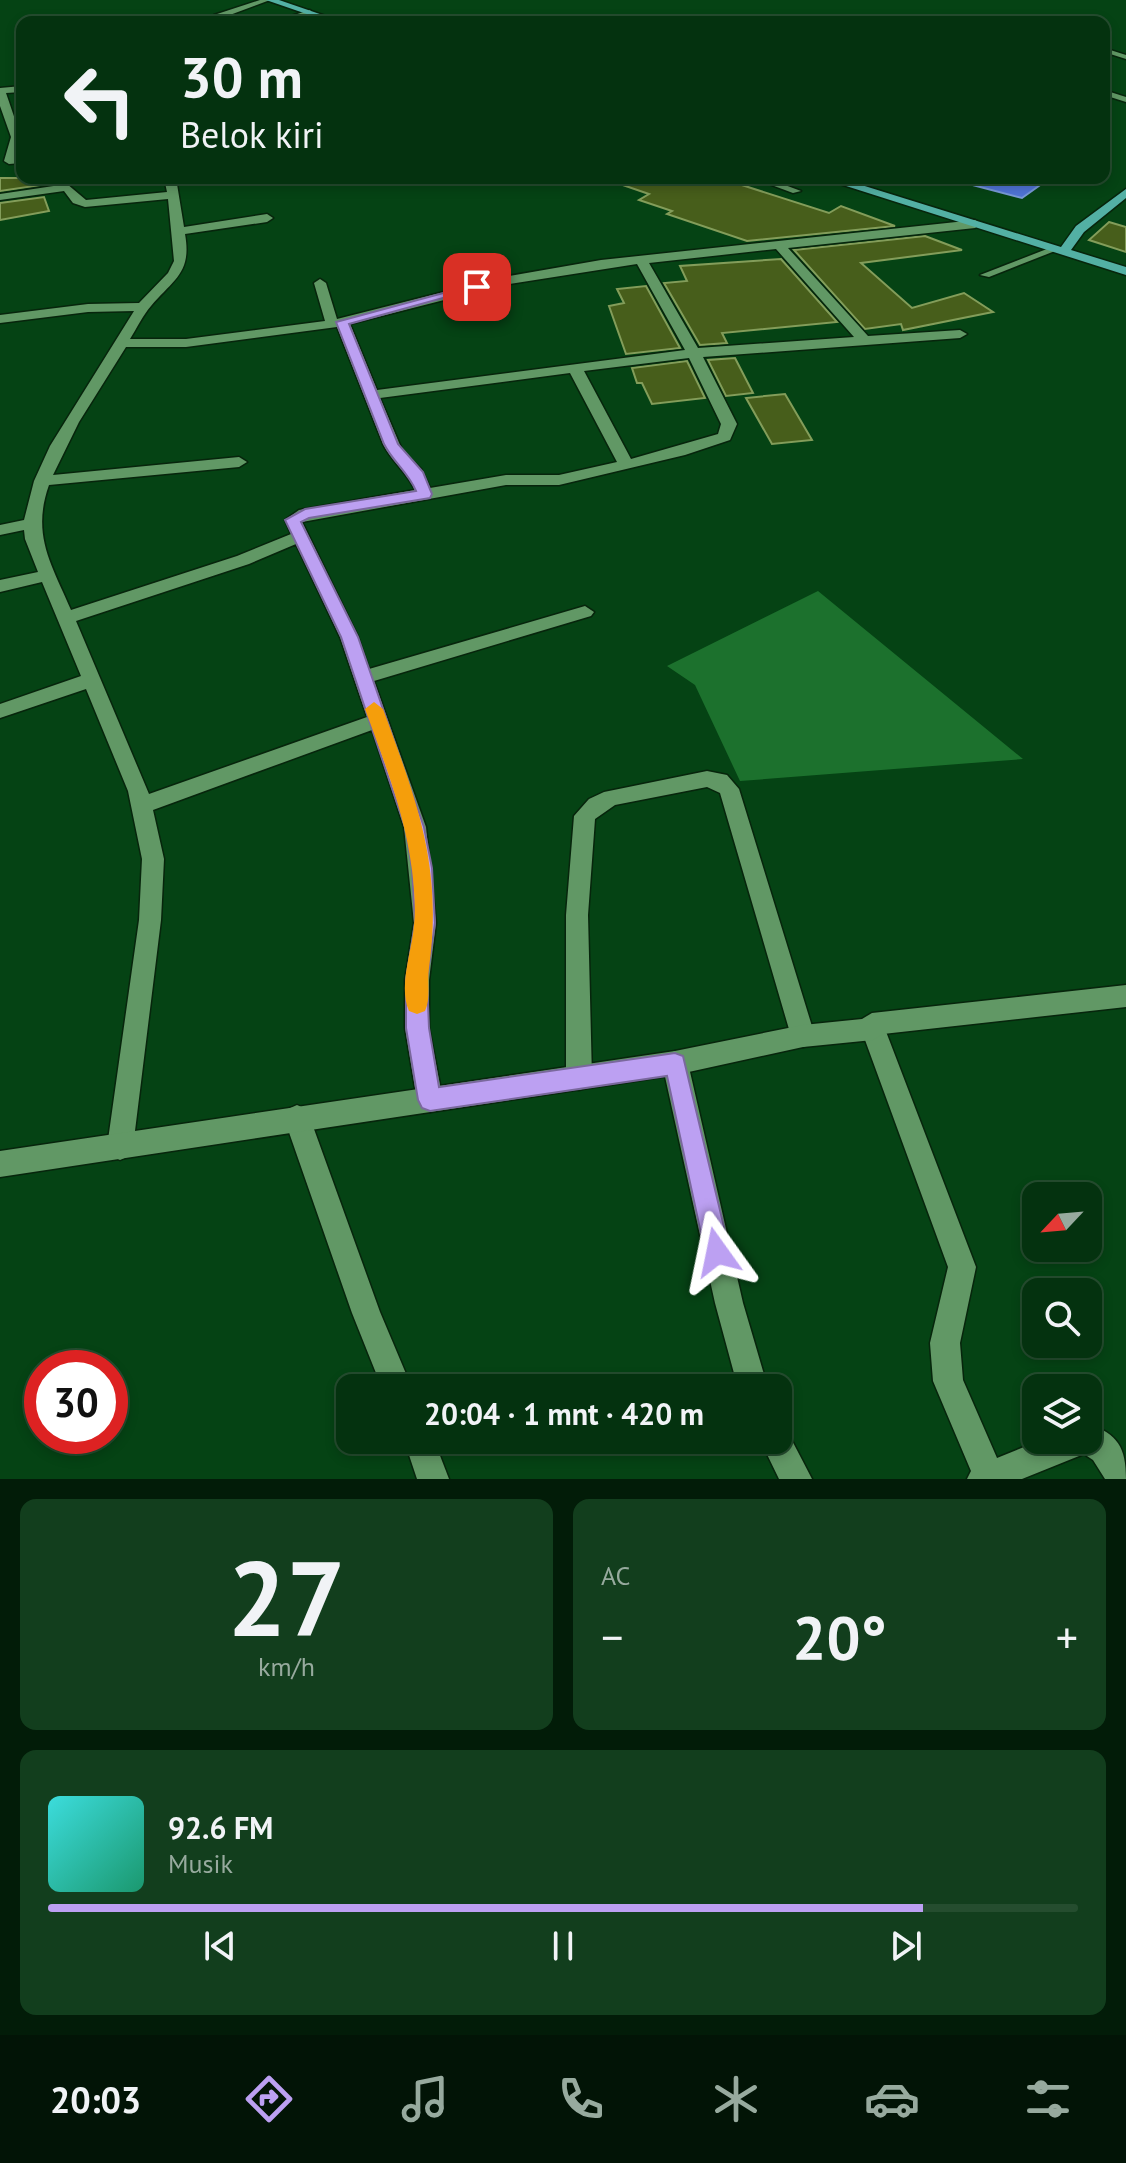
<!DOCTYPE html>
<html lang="id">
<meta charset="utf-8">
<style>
:root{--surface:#04320f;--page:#123e1d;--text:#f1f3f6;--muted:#97aa9e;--line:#254d2f;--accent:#bca0f2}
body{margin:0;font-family:"PT Sans",sans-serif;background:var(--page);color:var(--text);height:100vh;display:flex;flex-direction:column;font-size:30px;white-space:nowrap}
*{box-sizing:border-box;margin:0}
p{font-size:26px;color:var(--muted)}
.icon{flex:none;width:44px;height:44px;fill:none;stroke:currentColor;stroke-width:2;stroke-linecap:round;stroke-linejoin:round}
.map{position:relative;height:1479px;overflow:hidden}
.sheet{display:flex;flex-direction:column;gap:20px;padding:20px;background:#021c08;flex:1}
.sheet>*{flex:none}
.top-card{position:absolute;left:16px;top:16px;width:1094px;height:168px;border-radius:16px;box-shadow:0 4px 12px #0003,0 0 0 2px var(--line);background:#04320f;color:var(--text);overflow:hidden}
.needle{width:52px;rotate:244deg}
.tools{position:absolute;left:1022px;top:1182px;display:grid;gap:16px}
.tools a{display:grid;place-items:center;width:80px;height:80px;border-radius:16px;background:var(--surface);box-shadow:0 4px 12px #0003,0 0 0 2px var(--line);font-size:40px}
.speed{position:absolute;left:24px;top:1350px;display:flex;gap:16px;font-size:40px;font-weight:700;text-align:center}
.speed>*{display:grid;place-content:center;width:104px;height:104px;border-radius:50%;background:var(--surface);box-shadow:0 4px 12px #0003,0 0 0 2px var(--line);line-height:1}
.speed .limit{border:12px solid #d22;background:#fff;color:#111}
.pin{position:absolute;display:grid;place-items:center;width:68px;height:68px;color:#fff;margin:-34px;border-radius:16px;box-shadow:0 4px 12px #0006}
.me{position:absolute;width:88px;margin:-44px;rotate:348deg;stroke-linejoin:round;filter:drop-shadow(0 0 6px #0008)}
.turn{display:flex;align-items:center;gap:28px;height:168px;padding:0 32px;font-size:36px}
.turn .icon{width:104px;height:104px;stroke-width:2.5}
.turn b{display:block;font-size:56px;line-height:68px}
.big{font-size:60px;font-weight:600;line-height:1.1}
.sheet .widget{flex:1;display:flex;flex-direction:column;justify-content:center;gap:12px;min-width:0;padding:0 28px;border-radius:16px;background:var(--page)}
.sheet .dial{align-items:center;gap:0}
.dial b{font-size:104px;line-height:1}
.song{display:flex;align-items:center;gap:24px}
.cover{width:96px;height:96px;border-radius:12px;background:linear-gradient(135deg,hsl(180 70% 55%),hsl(160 70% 35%))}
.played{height:8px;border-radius:4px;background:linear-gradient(90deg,var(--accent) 85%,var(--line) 85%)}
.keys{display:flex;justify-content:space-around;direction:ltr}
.heat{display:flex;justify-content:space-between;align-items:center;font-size:44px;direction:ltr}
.sheet .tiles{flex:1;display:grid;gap:20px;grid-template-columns:1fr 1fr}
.widget:last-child{grid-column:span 2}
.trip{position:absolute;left:336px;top:1374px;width:456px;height:80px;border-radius:16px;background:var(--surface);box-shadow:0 4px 12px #0003,0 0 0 2px var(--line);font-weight:600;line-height:80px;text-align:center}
.tab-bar{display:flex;height:128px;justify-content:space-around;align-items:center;background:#021406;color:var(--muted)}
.tab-bar .icon{width:56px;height:56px}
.tab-bar .selected{color:var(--accent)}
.tab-bar b{font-size:36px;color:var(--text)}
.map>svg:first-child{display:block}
.green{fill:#1c712d}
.water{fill:#5074d7;stroke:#789ad7;stroke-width:2}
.building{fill:#475e1b;stroke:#839d5a;stroke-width:2}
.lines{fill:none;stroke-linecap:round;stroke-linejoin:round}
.service-casing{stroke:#07250c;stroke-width:3}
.minor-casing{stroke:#07250c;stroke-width:3}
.tertiary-casing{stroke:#07250c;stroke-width:3}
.primary-casing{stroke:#07250c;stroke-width:3}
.service{fill:#619865;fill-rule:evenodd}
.minor{fill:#619865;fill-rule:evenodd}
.tertiary{fill:#619865;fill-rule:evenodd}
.primary{fill:#53b0a4;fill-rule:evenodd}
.route{fill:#bca0f2;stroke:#7a689d;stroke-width:2}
.slow{fill:#f59e0b}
</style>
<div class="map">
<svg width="1126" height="1479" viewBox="0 0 1126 1479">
<rect width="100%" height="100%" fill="#054314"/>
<polygon class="green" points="818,591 1023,759 740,781 695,685 667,666"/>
<polygon class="water" points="946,178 1050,178 1022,198"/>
<g class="building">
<polygon points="0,178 39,178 41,185 0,191"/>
<polygon points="614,178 720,178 829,213 841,206 895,226 747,241 667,214 672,211 639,200 649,194 614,182"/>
<polygon points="44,197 49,211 0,220 0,203"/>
<polygon points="1109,222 1126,227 1126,252 1089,240"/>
<polygon points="925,236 962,250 861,263 912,308 964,293 993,312 903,330 901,324 865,329 794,250"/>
<polygon points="781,259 837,322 722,333 727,343 700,345 664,283 687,281 680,266"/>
<polygon points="646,286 680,348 626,354 609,306 624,303 617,289"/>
<polygon points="735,358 753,393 726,396 708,360"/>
<polygon points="687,361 705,398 652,404 642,383 637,383 632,368"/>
<polygon points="785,394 812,440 772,444 746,398"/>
</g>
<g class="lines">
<g class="service-casing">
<g id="service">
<polygon points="260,0 270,0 211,22 202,22 214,15"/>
<polygon points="310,10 312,13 284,22 272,22"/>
<polygon points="1104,48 1126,55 1126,59 1104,52"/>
<polygon points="1104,90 1126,97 1126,102 1104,95"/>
<polygon points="753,178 766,178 801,191 793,193"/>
<polygon points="1052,247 1060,249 989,277 980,275"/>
</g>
</g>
<g class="minor-casing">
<g id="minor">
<polygon points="22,86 22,92 6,93 21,137 16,157 22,157 22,163 9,164 4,161 11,137 0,106 0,88"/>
<path d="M164 178H176L184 227 267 214 273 218 267 222 185 234C192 273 174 279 151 306 143 315 137 328 130 339H186L325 321 314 283 320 279 326 283 337 319 503 277 601 260 975 220 981 224 975 228 788 248 868 336 960 330 967 334 960 338 703 357 737 424 730 440 685 455 559 485H506L302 522 358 637 369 669 585 606 594 612 591 616 374 681 426 827 436 923 429 980V1028L443 1100 439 1109 430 1112 421 1109 417 1100 405 1028V980L414 923 404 827 372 730 153 810 164 859 161 920 133 1147 129 1156 120 1160 111 1156 107 1147 139 920 142 859 128 791 86 689 0 718V704L81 676 42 582 0 592V580L38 572 25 539 24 530 0 535V525L24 520 34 481 50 446 134 311 88 312 0 323V315L88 304 139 303 168 273 174 261 168 199 85 207 73 203 64 191 0 200V194L67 184 86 200 167 192ZM776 249 854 337 698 348 649 263ZM637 264 685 350 377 390 350 324 503 285ZM337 327 383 444C392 462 407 472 415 490L299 510 285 520 291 534 237 556 71 610C52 565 31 535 49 485L239 467 247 462 239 457 53 475 79 422 126 347H186ZM689 358 721 424 718 434 631 459 584 371ZM570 373 617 462 559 475H506L430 488 421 469 403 452 380 398ZM296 544 340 637 367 717 149 794 76 621 249 564Z"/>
<polygon points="707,771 727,775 739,789 815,1036 812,1044 803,1047 794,1044 791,1036 720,793 707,787 615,805 595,819 588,915 592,1078 588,1087 579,1090 570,1087 566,1078 566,915 574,816 589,799 604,792"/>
<path d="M873 1018 882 1021 885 1029 976 1267 960 1343 963 1380 997 1458 1041 1440H1088V1423C1118 1435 1126 1447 1126 1479H1105L1093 1460 1084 1454 1022 1479H967L971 1471 933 1381 930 1343 948 1267 861 1029 864 1021Z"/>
<polygon points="675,1051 684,1055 688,1063 743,1303 768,1388 738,1388 715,1303 662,1063 666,1055"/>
<polygon points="297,1105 306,1109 310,1118 380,1312 412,1388 382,1388 352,1313 284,1118 288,1109"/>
<polygon points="778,1426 786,1429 812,1479 779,1479 760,1440 778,1440"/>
<polygon points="404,1440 434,1440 449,1479 417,1479"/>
</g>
</g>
<g class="tertiary-casing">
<polygon id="tertiary" points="1126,985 1126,1007 883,1034 873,1040 803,1047 675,1075 0,1177 0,1151 675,1051 803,1025 862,1019 872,1013"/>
</g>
<g class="primary-casing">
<g id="primary">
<polygon points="266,0 279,0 343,22 330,22"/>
<polygon points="821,178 839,178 1061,247 1076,226 1126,189 1126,198 1084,232 1071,250 1126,267 1126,275"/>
</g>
</g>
<use href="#service" class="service"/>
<use href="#minor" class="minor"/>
<use href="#tertiary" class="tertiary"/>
<use href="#primary" class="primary"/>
</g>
<path class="route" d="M473 285 483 287 349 324 398 444 423 472 432 494 430 498 309 518 301 522 358 637 424 827 432 868 435 923 427 980 429 1028 439 1087 675 1053 683 1056 730 1252 726 1261 717 1265 708 1261 705 1252 667 1076 430 1111 422 1108 418 1100 406 1028V980L415 923 412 868 405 827 341 637 285 520 305 509 416 491C408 472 393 462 384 444L336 322Z"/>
<path class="slow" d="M374 702 383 709C417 802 443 867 429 968 427 982 431 998 425 1011L417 1014 409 1011C398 986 412 952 414 925 416 908 414 887 412 870 405 814 384 761 365 709Z"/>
</svg>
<div class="tools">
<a><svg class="needle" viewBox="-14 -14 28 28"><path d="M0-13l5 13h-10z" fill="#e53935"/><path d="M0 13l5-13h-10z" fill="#97aa9e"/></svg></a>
<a><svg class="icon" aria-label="search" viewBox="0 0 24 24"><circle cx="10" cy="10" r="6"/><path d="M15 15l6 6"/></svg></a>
<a><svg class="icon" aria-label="layers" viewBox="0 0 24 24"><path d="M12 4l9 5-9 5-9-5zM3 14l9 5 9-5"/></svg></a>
</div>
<div class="speed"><div class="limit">30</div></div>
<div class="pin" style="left:477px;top:287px;background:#d93025"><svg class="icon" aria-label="arrive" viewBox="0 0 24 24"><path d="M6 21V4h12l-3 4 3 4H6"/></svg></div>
<svg class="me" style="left:717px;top:1252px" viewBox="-20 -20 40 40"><path d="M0-17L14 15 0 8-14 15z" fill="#bca0f2" stroke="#fff" stroke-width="4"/></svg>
<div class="trip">20:04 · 1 mnt · 420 m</div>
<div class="top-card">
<div class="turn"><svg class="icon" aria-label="left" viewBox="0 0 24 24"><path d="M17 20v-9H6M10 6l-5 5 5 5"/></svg><div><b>30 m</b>Belok kiri</div></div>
</div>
</div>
<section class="sheet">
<div class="tiles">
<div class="widget dial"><b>27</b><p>km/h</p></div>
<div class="widget"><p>AC</p>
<div class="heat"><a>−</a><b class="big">20°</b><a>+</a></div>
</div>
<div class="widget">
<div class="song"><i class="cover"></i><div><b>92.6 FM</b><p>Musik</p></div></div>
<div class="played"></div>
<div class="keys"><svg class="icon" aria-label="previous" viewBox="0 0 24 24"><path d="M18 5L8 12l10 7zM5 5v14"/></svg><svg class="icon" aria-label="pause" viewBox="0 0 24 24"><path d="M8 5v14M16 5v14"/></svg><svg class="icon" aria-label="next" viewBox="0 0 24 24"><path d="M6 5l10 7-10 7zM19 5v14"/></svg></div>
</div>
</div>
</section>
<nav class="tab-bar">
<b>20:03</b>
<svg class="icon selected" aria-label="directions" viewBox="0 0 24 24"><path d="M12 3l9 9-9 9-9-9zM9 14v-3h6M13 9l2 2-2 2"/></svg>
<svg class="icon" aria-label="music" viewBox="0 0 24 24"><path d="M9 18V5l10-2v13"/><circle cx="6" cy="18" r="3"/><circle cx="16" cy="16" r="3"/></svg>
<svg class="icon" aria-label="phone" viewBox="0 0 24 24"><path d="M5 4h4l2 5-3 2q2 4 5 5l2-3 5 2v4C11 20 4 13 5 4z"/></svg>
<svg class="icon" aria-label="climate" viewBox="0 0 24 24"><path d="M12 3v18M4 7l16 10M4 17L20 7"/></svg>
<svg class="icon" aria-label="car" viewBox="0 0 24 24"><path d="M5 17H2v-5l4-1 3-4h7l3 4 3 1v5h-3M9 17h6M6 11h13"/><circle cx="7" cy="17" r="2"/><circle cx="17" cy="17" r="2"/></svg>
<svg class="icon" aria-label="filters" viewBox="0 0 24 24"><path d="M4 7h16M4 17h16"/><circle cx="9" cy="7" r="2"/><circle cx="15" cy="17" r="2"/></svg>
</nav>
